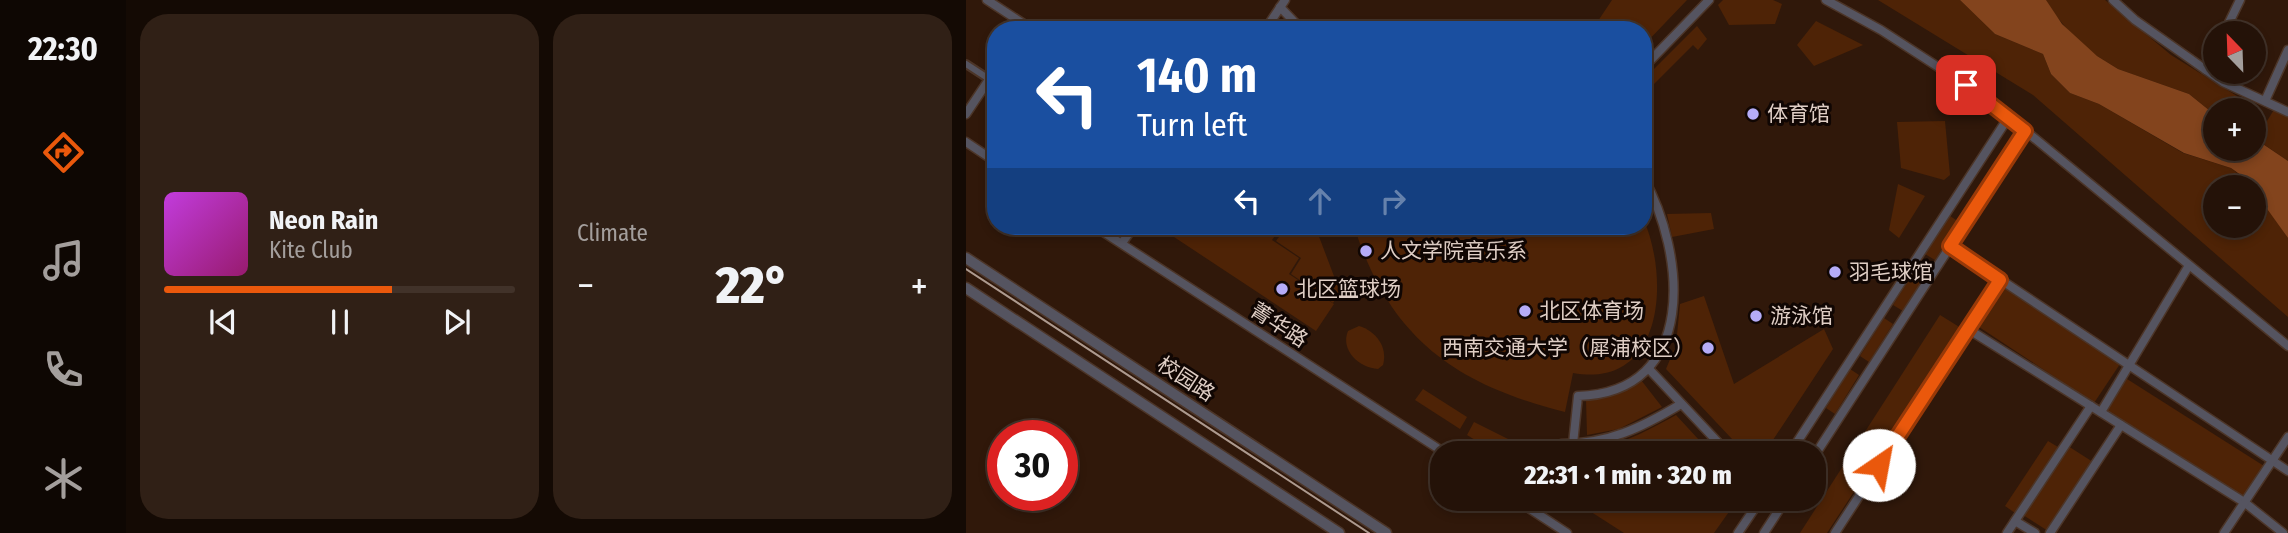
<!DOCTYPE html>
<meta charset="utf-8">
<style>
:root{--surface:#241208;--page:#302016;--text:#f1f3f6;--muted:#a39e9c;--line:#413229;--accent:#ea580c}
body{margin:0;font-family:"Fira Sans Condensed","Noto Sans SC",sans-serif;background:var(--page);color:var(--text);height:100vh;display:flex;flex-direction:column;font-size:26px;white-space:nowrap}
*{box-sizing:border-box;margin:0}
p{font-size:23px;color:var(--muted)}
.icon{flex:none;width:38px;height:38px;fill:none;stroke:currentColor;stroke-width:2;stroke-linecap:round;stroke-linejoin:round}
.map{position:relative;flex:1;overflow:hidden}
.details{display:flex;flex-direction:column;gap:14px;padding:14px;background:#140a04;width:840px}
.details>*{flex:none}
.top-card{position:absolute;left:21px;top:21px;width:665px;height:214px;border-radius:28px;box-shadow:0 4px 10px #0003,0 0 0 2px var(--line);background:#1a4fa0;color:#fff;overflow:hidden}
.needle{width:46px;rotate:337deg}
.fabs{position:absolute;left:1237px;top:21px;display:grid;gap:14px}
.fabs a{display:grid;place-items:center;width:63px;height:63px;border-radius:50%;background:var(--surface);box-shadow:0 4px 10px #0003,0 0 0 2px var(--line);font-size:35px}
.speed{position:absolute;left:21px;top:420px;display:flex;gap:14px;font-size:35px;font-weight:700;text-align:center}
.speed>*{display:grid;place-content:center;width:91px;height:91px;border-radius:50%;background:var(--surface);box-shadow:0 4px 10px #0003,0 0 0 2px var(--line);line-height:1}
.speed .limit{border:10px solid #d22;background:#fff;color:#111}
.pin{position:absolute;display:grid;place-items:center;width:60px;height:60px;color:#fff;margin:-30px;border-radius:14px;box-shadow:0 4px 10px #0006}
.me{position:absolute;width:77px;margin:-38px;rotate:33deg;stroke-linejoin:round;filter:drop-shadow(0 0 5px #0008)}
.turn{display:flex;align-items:center;gap:24px;height:147px;padding:0 35px;font-size:32px}
.turn .icon{width:91px;height:91px;stroke-width:2.5}
.turn b{display:block;font-size:49px;line-height:60px}
.lanes{display:flex;align-items:center;height:66px;padding:0 35px;background:#0003;justify-content:center;gap:35px;direction:ltr}
.lanes .off{opacity:.35}
.big{font-size:52px;font-weight:800;line-height:1.1}
.details .widget{flex:1;display:flex;flex-direction:column;justify-content:center;gap:10px;min-width:0;padding:0 24px;border-radius:28px;background:var(--page)}
.song{display:flex;align-items:center;gap:21px}
.cover{width:84px;height:84px;border-radius:10px;background:linear-gradient(135deg,hsl(290 70% 55%),hsl(320 70% 35%))}
.played{height:7px;border-radius:4px;background:linear-gradient(90deg,var(--accent) 65%,var(--line) 65%)}
.keys{display:flex;justify-content:space-around;direction:ltr}
.heat{display:flex;justify-content:space-between;align-items:center;font-size:38px;direction:ltr}
.details .tiles{flex:1;display:grid;gap:14px;grid-template-columns:repeat(2,1fr)}
.trip{position:absolute;left:464px;top:441px;width:396px;height:70px;border-radius:28px;background:var(--surface);box-shadow:0 4px 10px #0003,0 0 0 2px var(--line);font-weight:800;line-height:70px;text-align:center}
main{display:flex;flex:1;min-height:0}
.dock{display:flex;flex-direction:column;width:126px;justify-content:space-around;align-items:center;background:#0e0703;color:var(--muted)}
.dock .icon{width:49px;height:49px}
.dock .current{color:var(--accent)}
.dock b{font-size:32px;color:var(--text)}
.map>svg:first-child{display:block}
.green{fill:#4e2306}
.water{fill:#83441d}
.lines{fill:none;stroke-linecap:round;stroke-linejoin:round}
.pedestrian-casing{stroke:#4c3528;stroke-width:10}
.minor-casing{stroke:#4c3528;stroke-width:11}
.tertiary-casing{stroke:#4c3528;stroke-width:13}
.pedestrian{stroke:#555460;stroke-width:6}
.minor{stroke:#555460;stroke-width:8}
.tertiary{stroke:#555460;stroke-width:10}
.tram{stroke:#ad9a8f;stroke-width:2}
.route-casing{stroke:#983908;stroke-width:18}
.route{stroke:#ea580c;stroke-width:12}
.poi-dot{fill:#b5acf8;stroke:#100603;stroke-width:2.5}
.labels{text-anchor:middle;stroke-width:6;stroke-linejoin:round;paint-order:stroke}
.poi-label{font-size:21px;fill:#dfcec5;stroke:#100603;text-anchor:start}
.street-label{font-size:21px;fill:#dfcec5;stroke:#100603}
</style>
<main>
<nav class="dock">
<b>22:30</b>
<svg class="icon current" aria-label="directions" viewBox="0 0 24 24"><path d="M12 3l9 9-9 9-9-9zM9 14v-3h6M13 9l2 2-2 2"/></svg>
<svg class="icon" aria-label="music" viewBox="0 0 24 24"><path d="M9 18V5l10-2v13"/><circle cx="6" cy="18" r="3"/><circle cx="16" cy="16" r="3"/></svg>
<svg class="icon" aria-label="phone" viewBox="0 0 24 24"><path d="M5 4h4l2 5-3 2q2 4 5 5l2-3 5 2v4C11 20 4 13 5 4z"/></svg>
<svg class="icon" aria-label="climate" viewBox="0 0 24 24"><path d="M12 3v18M4 7l16 10M4 17L20 7"/></svg>
</nav>
<section class="details">
<div class="tiles">
<div class="widget">
<div class="song"><i class="cover"></i><div><b>Neon Rain</b><p>Kite Club</p></div></div>
<div class="played"></div>
<div class="keys"><svg class="icon" aria-label="previous" viewBox="0 0 24 24"><path d="M18 5L8 12l10 7zM5 5v14"/></svg><svg class="icon" aria-label="pause" viewBox="0 0 24 24"><path d="M8 5v14M16 5v14"/></svg><svg class="icon" aria-label="next" viewBox="0 0 24 24"><path d="M6 5l10 7-10 7zM19 5v14"/></svg></div>
</div>
<div class="widget"><p>Climate</p>
<div class="heat"><a>−</a><b class="big">22°</b><a>+</a></div>
</div>
</div>
</section>
<div class="map">
<svg width="1322" height="533" viewBox="0 0 1322 533">
<rect width="100%" height="100%" fill="#30180a"/>
<g class="green">
<polygon points="646,0 721,0 677,46 677,30 626,30"/>
<polygon points="757,0 807,0 816,4 809,24 763,25 752,5"/>
<polygon points="912,0 994,0 1029,34 1077,54 1085,74 1104,93 1133,104 1217,153 1265,168 1288,187 1250,187 1250,226 1288,226 1288,188 1322,238 1322,317 1067,95"/>
<polygon points="1080,0 1139,0 1205,55 1271,96 1276,101 1274,110 1250,110 1249,115 1223,94 1152,69 1131,56 1111,41 1081,5"/>
<polygon points="850,21 897,45 848,66 831,45"/>
<polygon points="731,26 741,39 732,50 727,45 677,95 677,80"/>
<polygon points="1309,108 1322,115 1322,161 1290,139"/>
<polygon points="979,121 984,175 978,180 935,168 931,122"/>
<polygon points="932,184 959,196 933,238 923,230"/>
<polygon points="745,213 748,229 706,237 701,214"/>
<polygon points="984,216 993,222 969,260 959,254"/>
<path d="M677 218C704 278 698 389 607 373L599 412C488 384 423 337 388 226H677Z"/>
<polygon points="199,226 316,226 306,240 333,258 323,274 368,304 350,331 202,233"/>
<polygon points="321,226 349,226 374,292 367,303 325,274 335,258 310,241"/>
<polygon points="951,267 961,273 937,311 927,305"/>
<polygon points="1036,286 1154,364 1128,403 1010,325"/>
<polygon points="738,296 768,384 858,329 867,349 805,443 766,439 700,369 710,345 714,304"/>
<polygon points="974,315 995,328 861,533 834,533"/>
<polygon points="918,318 927,324 903,362 894,356"/>
<path d="M393 326C410 331 422 347 417 365L412 369C393 368 374 350 382 331Z"/>
<polygon points="884,369 893,375 869,414 860,408"/>
<polygon points="1161,379 1298,466 1277,499 1139,412"/>
<polygon points="675,380 696,407 653,429 621,435 620,400 643,395"/>
<polygon points="457,389 501,417 494,429 449,400"/>
<path d="M710 415 745 453H579L581 449C640 452 659 443 710 415Z"/>
<polygon points="508,422 556,446 554,453 530,453 501,435"/>
<polygon points="1082,441 1092,447 1049,513 1039,506"/>
<polygon points="1102,446 1127,462 1082,531 1057,515"/>
<polygon points="605,499 772,499 748,533 658,533"/>
</g>
<polygon class="water" points="994,0 1080,0 1096,24 1131,56 1152,69 1223,94 1249,115 1250,149 1288,149 1288,138 1322,161 1322,238 1279,178 1265,168 1218,153 1133,104 1104,93 1085,74 1077,54 1029,34"/>
<g class="lines">
<g class="pedestrian-casing">
<polyline id="pedestrian" points="0,64 23,79"/>
</g>
<g class="minor-casing">
<g id="minor">
<polyline points="21,0 67,30"/>
<polyline points="860,0 915,30 1017,96 1322,346"/>
<polyline points="1147,0 1169,20 1257,82 1322,112"/>
<polyline points="314,7 336,30"/>
<polyline points="299,30 319,0"/>
<polyline points="1258,33 1274,0"/>
<polyline points="677,68 743,0"/>
<polyline points="1240,70 1250,51"/>
<polyline points="1299,101 1322,50"/>
<polyline points="0,114 30,69"/>
<polyline points="0,142 30,162"/>
<polyline points="128,226 479,453"/>
<polyline points="156,243 168,226"/>
<polyline points="984,246 1322,471"/>
<polyline points="1002,329 1278,502 1317,533"/>
<polyline points="683,369 762,453"/>
<polyline points="1135,412 1222,267"/>
<path d="M595 444C642 444 675 428 715 404"/>
<path d="M607 444 612 396C733 393 720 253 677 177"/>
<polyline points="824,453 1042,118"/>
<polyline points="847,458 1059,131"/>
<polyline points="549,499 601,533"/>
<polyline points="1049,521 1069,533"/>
<polyline points="772,533 795,499"/>
<polyline points="798,533 820,499"/>
<polyline points="869,533 1034,280"/>
<polyline points="1041,533 1125,406"/>
<polyline points="1084,533 1155,425"/>
<polyline points="1258,533 1322,437"/>
</g>
</g>
<g class="tertiary-casing">
<g id="tertiary">
<polyline points="0,258 420,533"/>
<polyline points="0,288 373,533"/>
</g>
</g>
<use href="#pedestrian" class="pedestrian"/>
<use href="#minor" class="minor"/>
<use href="#tertiary" class="tertiary"/>
<polyline class="tram" points="0,269 403,533"/>
</g>
<g class="lines">
<g class="route-casing">
<polyline id="route" points="913,465 1034,280 984,246 1059,131 1000,85"/>
</g>
<use href="#route" class="route"/>
</g>
<g class="poi-dot">
<circle cx="787" cy="114" r="7"/>
<circle cx="400" cy="251" r="7"/>
<circle cx="869" cy="272" r="7"/>
<circle cx="316" cy="289" r="7"/>
<circle cx="559" cy="311" r="7"/>
<circle cx="790" cy="316" r="7"/>
<circle cx="742" cy="348" r="7"/>
</g>
<g class="labels">
<g class="poi-label">
<text x="801" y="121">体育馆</text>
<text x="414" y="258">人文学院音乐系</text>
<text x="883" y="279">羽毛球馆</text>
<text x="330" y="296">北区篮球场</text>
<text x="573" y="318">北区体育场</text>
<text x="804" y="323">游泳馆</text>
<text x="728" y="355" text-anchor="end">西南交通大学（犀浦校区）</text>
</g>
<g class="street-label">
<text transform="translate(313 325) rotate(33)" y="7">菁华路</text>
<text transform="translate(220 379) rotate(33)" y="7">校园路</text>
</g>
</g>
</svg>
<div class="fabs">
<a><svg class="needle" viewBox="-14 -14 28 28"><path d="M0-13l5 13h-10z" fill="#e53935"/><path d="M0 13l5-13h-10z" fill="#a39e9c"/></svg></a>
<a>+</a>
<a>−</a>
</div>
<div class="speed"><div class="limit">30</div></div>
<div class="pin" style="left:1000px;top:85px;background:#d93025"><svg class="icon" aria-label="arrive" viewBox="0 0 24 24"><path d="M6 21V4h12l-3 4 3 4H6"/></svg></div>
<svg class="me" style="left:913px;top:465px" viewBox="-20 -20 40 40"><circle r="19" fill="#fff"/><path d="M0-13L10 11 0 6-10 11z" fill="#ea580c"/></svg>
<div class="trip">22:31 · 1 min · 320 m</div>
<div class="top-card">
<div class="turn"><svg class="icon" aria-label="left" viewBox="0 0 24 24"><path d="M17 20v-9H6M10 6l-5 5 5 5"/></svg><div><b>140 m</b>Turn left</div></div>
<div class="lanes"><svg class="icon" aria-label="left" viewBox="0 0 24 24"><path d="M17 20v-9H6M10 6l-5 5 5 5"/></svg><svg class="icon off" aria-label="ahead" viewBox="0 0 24 24"><path d="M12 20V5M6 11l6-6 6 6"/></svg><svg class="icon off" aria-label="right" viewBox="0 0 24 24"><path d="M7 20v-9h11M14 6l5 5-5 5"/></svg></div>
</div>
</div>
</main>
